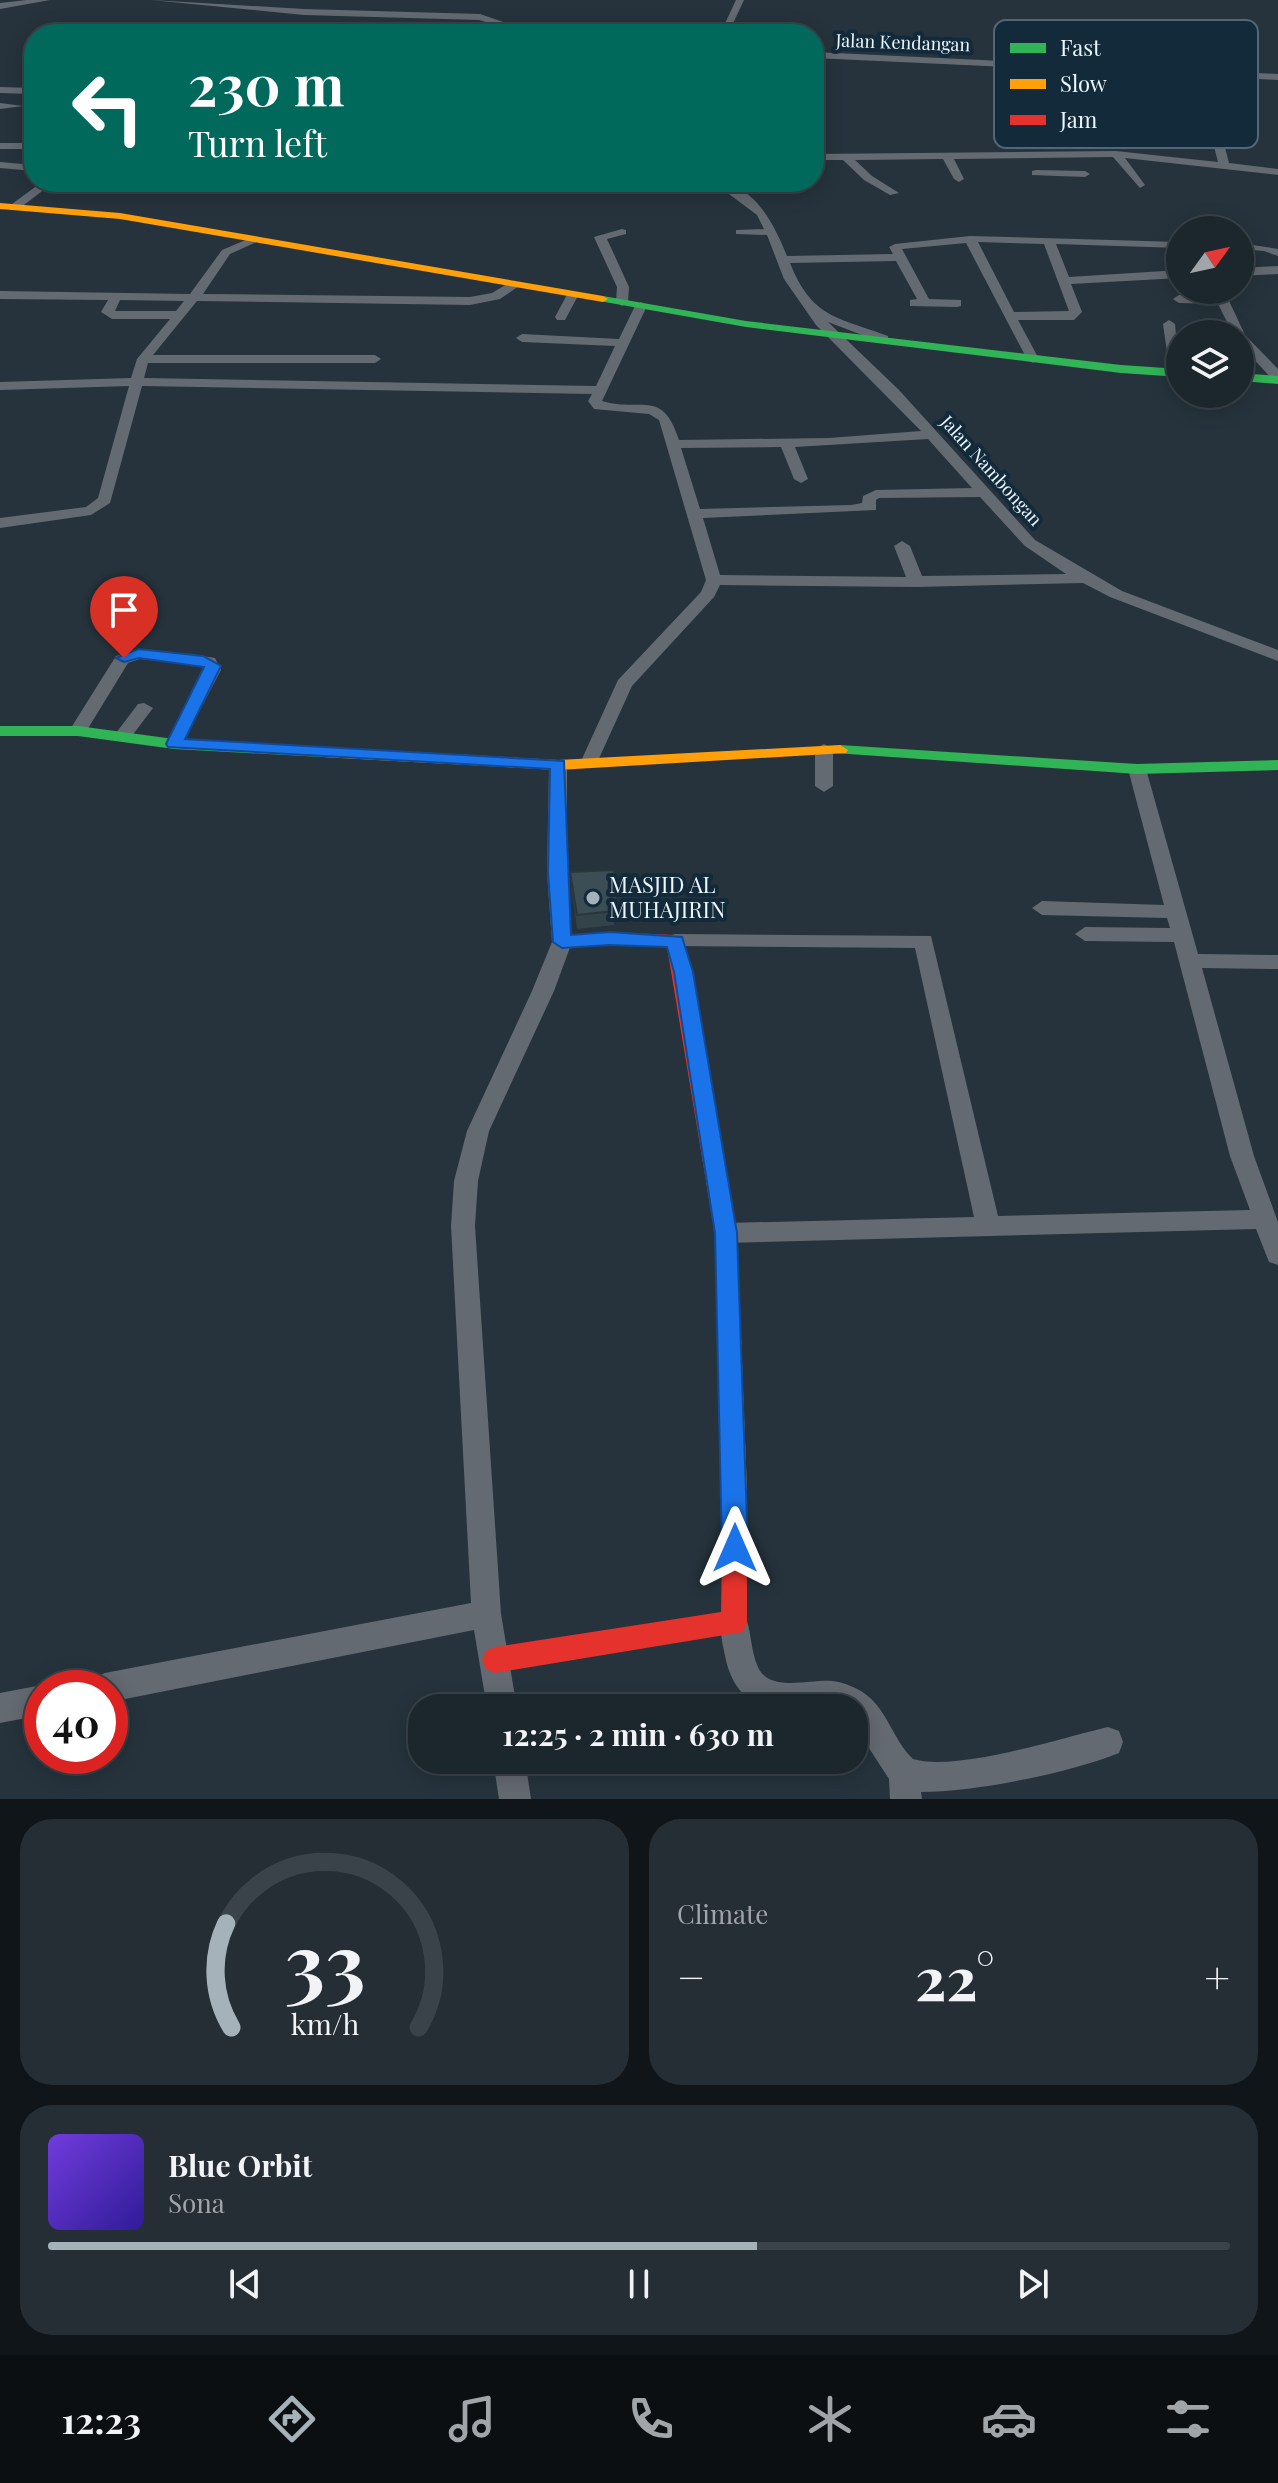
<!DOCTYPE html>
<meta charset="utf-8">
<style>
:root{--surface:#1c262d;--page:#252e35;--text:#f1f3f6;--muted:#a0a5aa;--line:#3a4349;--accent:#a6b2ba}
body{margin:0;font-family:"Playfair Display",serif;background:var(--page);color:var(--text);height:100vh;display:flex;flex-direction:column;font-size:30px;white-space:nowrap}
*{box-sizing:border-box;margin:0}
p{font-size:26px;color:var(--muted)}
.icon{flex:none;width:44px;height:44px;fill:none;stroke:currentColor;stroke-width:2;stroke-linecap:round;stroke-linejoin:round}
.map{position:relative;height:1799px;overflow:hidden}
.sheet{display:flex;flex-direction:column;gap:20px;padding:20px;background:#0f1519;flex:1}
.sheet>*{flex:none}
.hud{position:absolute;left:24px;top:24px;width:800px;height:168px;border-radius:32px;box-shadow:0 4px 20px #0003,0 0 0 2px var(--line);background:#00695c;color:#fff;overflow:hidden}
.needle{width:52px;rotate:57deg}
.fabs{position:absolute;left:1166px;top:216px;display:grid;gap:16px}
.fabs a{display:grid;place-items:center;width:88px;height:88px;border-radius:50%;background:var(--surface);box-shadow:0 4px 20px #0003,0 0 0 2px var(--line);font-size:40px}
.speed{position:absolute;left:24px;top:1670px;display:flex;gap:16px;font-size:40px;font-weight:700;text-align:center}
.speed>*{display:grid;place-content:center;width:104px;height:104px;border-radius:50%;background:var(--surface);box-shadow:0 4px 20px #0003,0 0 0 2px var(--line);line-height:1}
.speed .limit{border:12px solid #d22;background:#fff;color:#111}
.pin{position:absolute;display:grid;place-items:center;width:68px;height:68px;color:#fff;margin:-82px -34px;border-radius:50% 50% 50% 0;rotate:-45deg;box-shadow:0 0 8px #0007}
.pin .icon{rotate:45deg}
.me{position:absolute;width:88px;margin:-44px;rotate:0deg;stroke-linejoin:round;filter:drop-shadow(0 0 6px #0008)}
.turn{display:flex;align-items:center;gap:28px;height:168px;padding:0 32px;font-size:36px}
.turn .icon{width:104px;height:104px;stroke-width:2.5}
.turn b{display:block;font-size:56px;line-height:68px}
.big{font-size:60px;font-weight:700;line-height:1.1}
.sheet .card{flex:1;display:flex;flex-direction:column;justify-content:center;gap:12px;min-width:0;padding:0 28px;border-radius:32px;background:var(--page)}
.sheet .dial{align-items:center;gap:0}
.dial svg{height:208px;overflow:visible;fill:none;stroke:var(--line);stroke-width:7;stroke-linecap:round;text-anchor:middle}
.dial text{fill:var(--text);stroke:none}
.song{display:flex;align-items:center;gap:24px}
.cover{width:96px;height:96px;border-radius:12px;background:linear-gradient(135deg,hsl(260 70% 55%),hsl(250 70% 35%))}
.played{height:8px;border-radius:4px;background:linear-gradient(90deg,var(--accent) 60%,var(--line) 60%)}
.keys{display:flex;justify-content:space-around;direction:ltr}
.heat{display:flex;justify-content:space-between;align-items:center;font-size:44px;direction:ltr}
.sheet .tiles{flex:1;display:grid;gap:20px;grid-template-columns:1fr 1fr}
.card:last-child{grid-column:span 2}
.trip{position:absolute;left:408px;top:1694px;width:460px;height:80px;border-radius:32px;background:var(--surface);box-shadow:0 4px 20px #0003,0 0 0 2px var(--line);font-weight:700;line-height:80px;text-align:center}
.dock{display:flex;height:128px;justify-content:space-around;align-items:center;background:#0b0f12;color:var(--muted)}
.dock .icon{width:56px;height:56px}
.dock .on{color:var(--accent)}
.dock b{font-size:36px;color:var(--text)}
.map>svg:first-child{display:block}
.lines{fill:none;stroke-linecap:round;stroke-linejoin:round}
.street{fill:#646a71;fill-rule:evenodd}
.fast{fill:#30b455;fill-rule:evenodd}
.slow{fill:#ff9f0a;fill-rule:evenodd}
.jam{fill:#e5322d;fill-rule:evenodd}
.wall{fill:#344249}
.building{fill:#3c4d55;stroke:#2a363c;stroke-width:2}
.route{fill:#1a73e8;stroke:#114b97;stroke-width:2}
.poi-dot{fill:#a6b2ba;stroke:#132a3a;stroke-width:3}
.labels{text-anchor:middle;stroke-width:8;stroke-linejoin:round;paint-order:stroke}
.far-street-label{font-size:18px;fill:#ebf6fe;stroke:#132a3a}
.poi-label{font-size:22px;fill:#ebf6fe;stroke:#132a3a;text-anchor:start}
.key{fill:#132a3a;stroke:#546775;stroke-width:2}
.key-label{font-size:22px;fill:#ebf6fe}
</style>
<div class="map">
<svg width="1278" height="1799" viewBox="0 0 1278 1799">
<rect width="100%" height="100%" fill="#26333c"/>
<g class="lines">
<g class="street">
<polygon points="27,0 50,0 0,9 0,3"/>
<polygon points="151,0 304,9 480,14 538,34 525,34 479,20 304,15"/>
<polygon points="736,0 744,0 728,34 720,34"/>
<polygon points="343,25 354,27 357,34 343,31 265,33 261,30"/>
<polygon points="814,52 1278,74 1278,80 1206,76 1229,163 1278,169 1278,175 1125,158 1145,185 1140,188 1113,157 954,159 964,179 959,182 954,179 943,159 855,160 872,176 899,193 890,195 864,180 843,160 814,160 814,154 1116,151 1218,162 1196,76 814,58"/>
<polygon points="0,87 34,88 34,94 0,93"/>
<polygon points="0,103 23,106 0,109"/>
<rect x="0" y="143" width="34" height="6"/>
<polygon points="0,162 34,165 34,171 0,168"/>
<polygon points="1036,170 1085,171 1090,174 1085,177 1032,175 1032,171"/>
<polygon points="42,182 54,182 20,208 12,208 12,204"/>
<path d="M713 182C754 182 774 224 787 256L893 254 889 247 895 244 970 236 1180 242V248L1056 244 1069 277 1180 270V278L1071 284 1082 312 1074 320H1018L1039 359 1033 363 1027 359 966 243 902 249 929 299 961 300V306L957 307 910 306V300L917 299 896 261 790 263C812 318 837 317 888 336V342L883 343 828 322 899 390 1035 540 1122 591 1278 650V661L1110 597 1083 583 916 587 720 585 714 597 632 686 596 765H584L581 761 618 680 701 592 706 580 659 420 649 414 594 409 588 401 592 394 142 386 110 503 91 515 0 528V518L86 507 98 498 129 386 0 390V382L131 378 137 359 170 319H112L101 312 108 300 0 299V291L190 294 222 250 255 236 259 237V241L230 254 203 294 470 297 492 293 512 281 522 284 500 299 470 305 197 301 153 355H375L381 359 375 363H148L144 378 596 386 615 346 522 342 516 338 522 334 619 339 635 306 641 302 647 306 602 401C641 413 662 387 679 440L829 438 921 431 816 325 784 279 767 235 736 234V230L764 229 757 215ZM978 242 1044 244 1069 311 1014 312ZM120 300 184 301 176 311H115ZM928 439 972 488 876 490 863 496 862 503 851 505 700 509 681 448 781 447 794 479 801 483 808 479 795 447ZM980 497 1025 546 1066 574 922 576 910 546 902 541 894 546 906 577 720 575 703 518 876 510V500L879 498Z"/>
<polygon points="801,182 811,182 813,187 804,189"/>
<polygon points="622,229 626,230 626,234 607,239 629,287 628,302 622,306 616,302 617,287 594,237"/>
<polygon points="1240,243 1278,249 1278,256 1264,251 1240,249"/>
<polygon points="1278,266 1278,274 1240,276 1240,268"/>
<polygon points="1212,290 1224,290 1245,335 1278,369 1278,381 1273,380 1240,344 1240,334 1233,334 1218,304 1179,303 1173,299 1179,295 1215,296"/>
<polygon points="569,291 579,294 565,320 557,320 555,317"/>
<polygon points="1169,320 1175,324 1180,376 1177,377 1170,373 1163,324"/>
<polygon points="138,649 209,657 215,658 221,670 180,748 168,748 165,744 203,670 202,666 140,659 128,663 84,735 72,735 69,731 116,656"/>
<polygon points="144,703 153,708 150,712 128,741 116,741 113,737 116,733 138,704"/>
<polygon points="824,744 833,749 833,786 824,792 815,786 815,749"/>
<polygon points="558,760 567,765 567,873 572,942 554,991 489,1131 478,1181 475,1226 501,1614 517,1708 487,1708 474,1630 110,1702 110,1688 90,1688 94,1677 105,1673 471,1603 451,1226 454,1181 467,1131 532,991 552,942 547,873 549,765"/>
<polygon points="1137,764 1146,769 1198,954 1278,955 1278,969 1202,968 1254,1156 1278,1222 1278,1265 1269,1262 1256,1229 726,1243 717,1240 714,1233 717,1226 726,1223 974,1217 915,948 668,946 665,941 668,936 675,934 931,936 998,1216 1250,1210 1230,1156 1174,942 1085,941 1075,934 1085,927 1170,928 1167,918 1042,915 1032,908 1042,901 1164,905 1128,769"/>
<path d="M734 1609 744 1613C752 1630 750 1650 758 1667 769 1693 810 1679 832 1681 842 1682 852 1686 861 1691 887 1707 892 1739 913 1759 957 1772 1061 1738 1108 1727L1119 1731 1123 1742 1119 1753C1069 1773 975 1792 921 1792L922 1799H890L889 1779 854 1725V1708C797 1708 740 1727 725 1656 722 1641 718 1627 724 1613Z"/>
<polygon points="42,1685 50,1688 42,1688 42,1715 0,1723 0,1693"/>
<polygon points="493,1760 525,1760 531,1799 499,1799"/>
</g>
<g class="fast">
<polygon points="603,296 746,321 1121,365 1180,369 1180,377 1121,373 746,327 599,301 598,299"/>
<polygon points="1240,373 1278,376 1278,384 1240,381"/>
<polygon points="0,726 78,726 174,739 322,747 330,752 322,757 174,749 78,736 0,736"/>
<polygon points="840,745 1137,764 1278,760 1278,770 1137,774 834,753 832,750"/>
</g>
<g class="slow">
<polygon points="0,203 120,213 603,296 608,299 603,302 120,219 0,209"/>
<polygon points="840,745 848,750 846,753 558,770 322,757 314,752 322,747 558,760"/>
<polygon points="717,1173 725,1175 728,1181 737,1233 747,1492 744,1500 735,1503 726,1500 723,1492 715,1233 706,1181 709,1175"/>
</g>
<g class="jam">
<polygon points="610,932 675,935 684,941 728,1181 725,1187 717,1189 709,1187 706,1181 667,947 610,944 562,948 553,942 562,936"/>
<polygon points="735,1481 744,1484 747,1492 747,1623 743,1632 495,1673 486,1669 482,1660 486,1651 495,1647 721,1612 723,1492 726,1484"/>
</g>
</g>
<polygon class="wall" points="570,872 616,896 617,910 613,910 614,925 577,929 571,886"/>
<polygon class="building" points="614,870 616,896 611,896 614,911 577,915 570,872"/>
<polygon class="route" points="138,649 203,656 221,666 185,739 564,761 571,935 610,932 682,937 693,972 737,1233 748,1548 745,1556 735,1560 726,1556 722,1548 715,1233 674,972 667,947 610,945 562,948 553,942 548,873 550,769 168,747 166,744 204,667 139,658 124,662 116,658"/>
<circle class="poi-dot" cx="593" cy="898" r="8"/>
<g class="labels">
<g class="far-street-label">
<text transform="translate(903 43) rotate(2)" y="6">Jalan Kendangan</text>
<text transform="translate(991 471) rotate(48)" y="6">Jalan Nambongan</text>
</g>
<g class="poi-label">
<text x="609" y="893">MASJID AL<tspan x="609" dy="25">MUHAJIRIN</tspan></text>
</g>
</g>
<rect x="994" y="20" width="264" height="128" rx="12" class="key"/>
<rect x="1010" y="43" width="36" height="10" fill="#30b455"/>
<rect x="1010" y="79" width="36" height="10" fill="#ff9f0a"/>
<rect x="1010" y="115" width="36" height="10" fill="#e5322d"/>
<g class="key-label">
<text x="1060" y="56">Fast</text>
<text x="1060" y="92">Slow</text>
<text x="1060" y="128">Jam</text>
</g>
</svg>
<div class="fabs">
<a><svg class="needle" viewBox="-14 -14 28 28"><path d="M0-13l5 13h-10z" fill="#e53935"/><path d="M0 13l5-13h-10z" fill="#a0a5aa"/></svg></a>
<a><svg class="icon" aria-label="layers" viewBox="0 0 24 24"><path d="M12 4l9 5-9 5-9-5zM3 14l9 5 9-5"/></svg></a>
</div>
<div class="speed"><div class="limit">40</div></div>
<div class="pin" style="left:124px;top:658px;background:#d93025"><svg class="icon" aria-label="arrive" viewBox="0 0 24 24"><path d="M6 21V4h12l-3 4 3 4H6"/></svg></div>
<svg class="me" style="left:735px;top:1548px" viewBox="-20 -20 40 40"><path d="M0-17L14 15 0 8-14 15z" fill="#1a73e8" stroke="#fff" stroke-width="4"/></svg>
<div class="trip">12:25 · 2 min · 630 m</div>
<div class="hud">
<div class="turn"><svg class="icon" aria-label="left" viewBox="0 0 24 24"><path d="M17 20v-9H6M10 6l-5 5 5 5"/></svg><div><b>230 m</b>Turn left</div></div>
</div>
</div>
<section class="sheet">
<div class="tiles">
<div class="card dial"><svg viewBox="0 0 100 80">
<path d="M14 69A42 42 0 1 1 86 69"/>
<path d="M14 69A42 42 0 0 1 12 29" stroke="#a6b2ba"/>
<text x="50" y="56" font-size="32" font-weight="700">33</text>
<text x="50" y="72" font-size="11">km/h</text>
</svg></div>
<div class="card"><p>Climate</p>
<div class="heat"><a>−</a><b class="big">22°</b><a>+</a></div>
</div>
<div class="card">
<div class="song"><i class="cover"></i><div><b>Blue Orbit</b><p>Sona</p></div></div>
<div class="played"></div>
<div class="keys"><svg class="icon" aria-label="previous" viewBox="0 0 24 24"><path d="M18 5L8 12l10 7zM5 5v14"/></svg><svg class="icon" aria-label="pause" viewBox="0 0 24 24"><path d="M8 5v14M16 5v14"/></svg><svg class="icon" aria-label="next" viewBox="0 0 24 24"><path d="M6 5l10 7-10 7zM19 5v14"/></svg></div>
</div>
</div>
</section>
<nav class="dock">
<b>12:23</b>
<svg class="icon on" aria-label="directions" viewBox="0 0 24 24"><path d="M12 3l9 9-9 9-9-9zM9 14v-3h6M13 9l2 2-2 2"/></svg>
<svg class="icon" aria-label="music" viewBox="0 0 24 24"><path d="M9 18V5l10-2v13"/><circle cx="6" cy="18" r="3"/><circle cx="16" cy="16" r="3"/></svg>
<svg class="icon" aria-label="phone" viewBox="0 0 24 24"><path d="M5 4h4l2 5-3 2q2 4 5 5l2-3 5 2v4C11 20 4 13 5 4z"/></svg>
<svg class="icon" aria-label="climate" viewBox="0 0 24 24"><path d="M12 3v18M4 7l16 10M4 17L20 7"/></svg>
<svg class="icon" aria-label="car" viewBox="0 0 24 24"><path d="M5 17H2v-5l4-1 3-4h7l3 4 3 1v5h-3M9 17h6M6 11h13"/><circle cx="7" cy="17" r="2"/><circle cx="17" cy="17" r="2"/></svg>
<svg class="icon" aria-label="filters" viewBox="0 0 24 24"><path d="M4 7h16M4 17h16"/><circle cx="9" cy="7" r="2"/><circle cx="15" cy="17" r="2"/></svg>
</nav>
